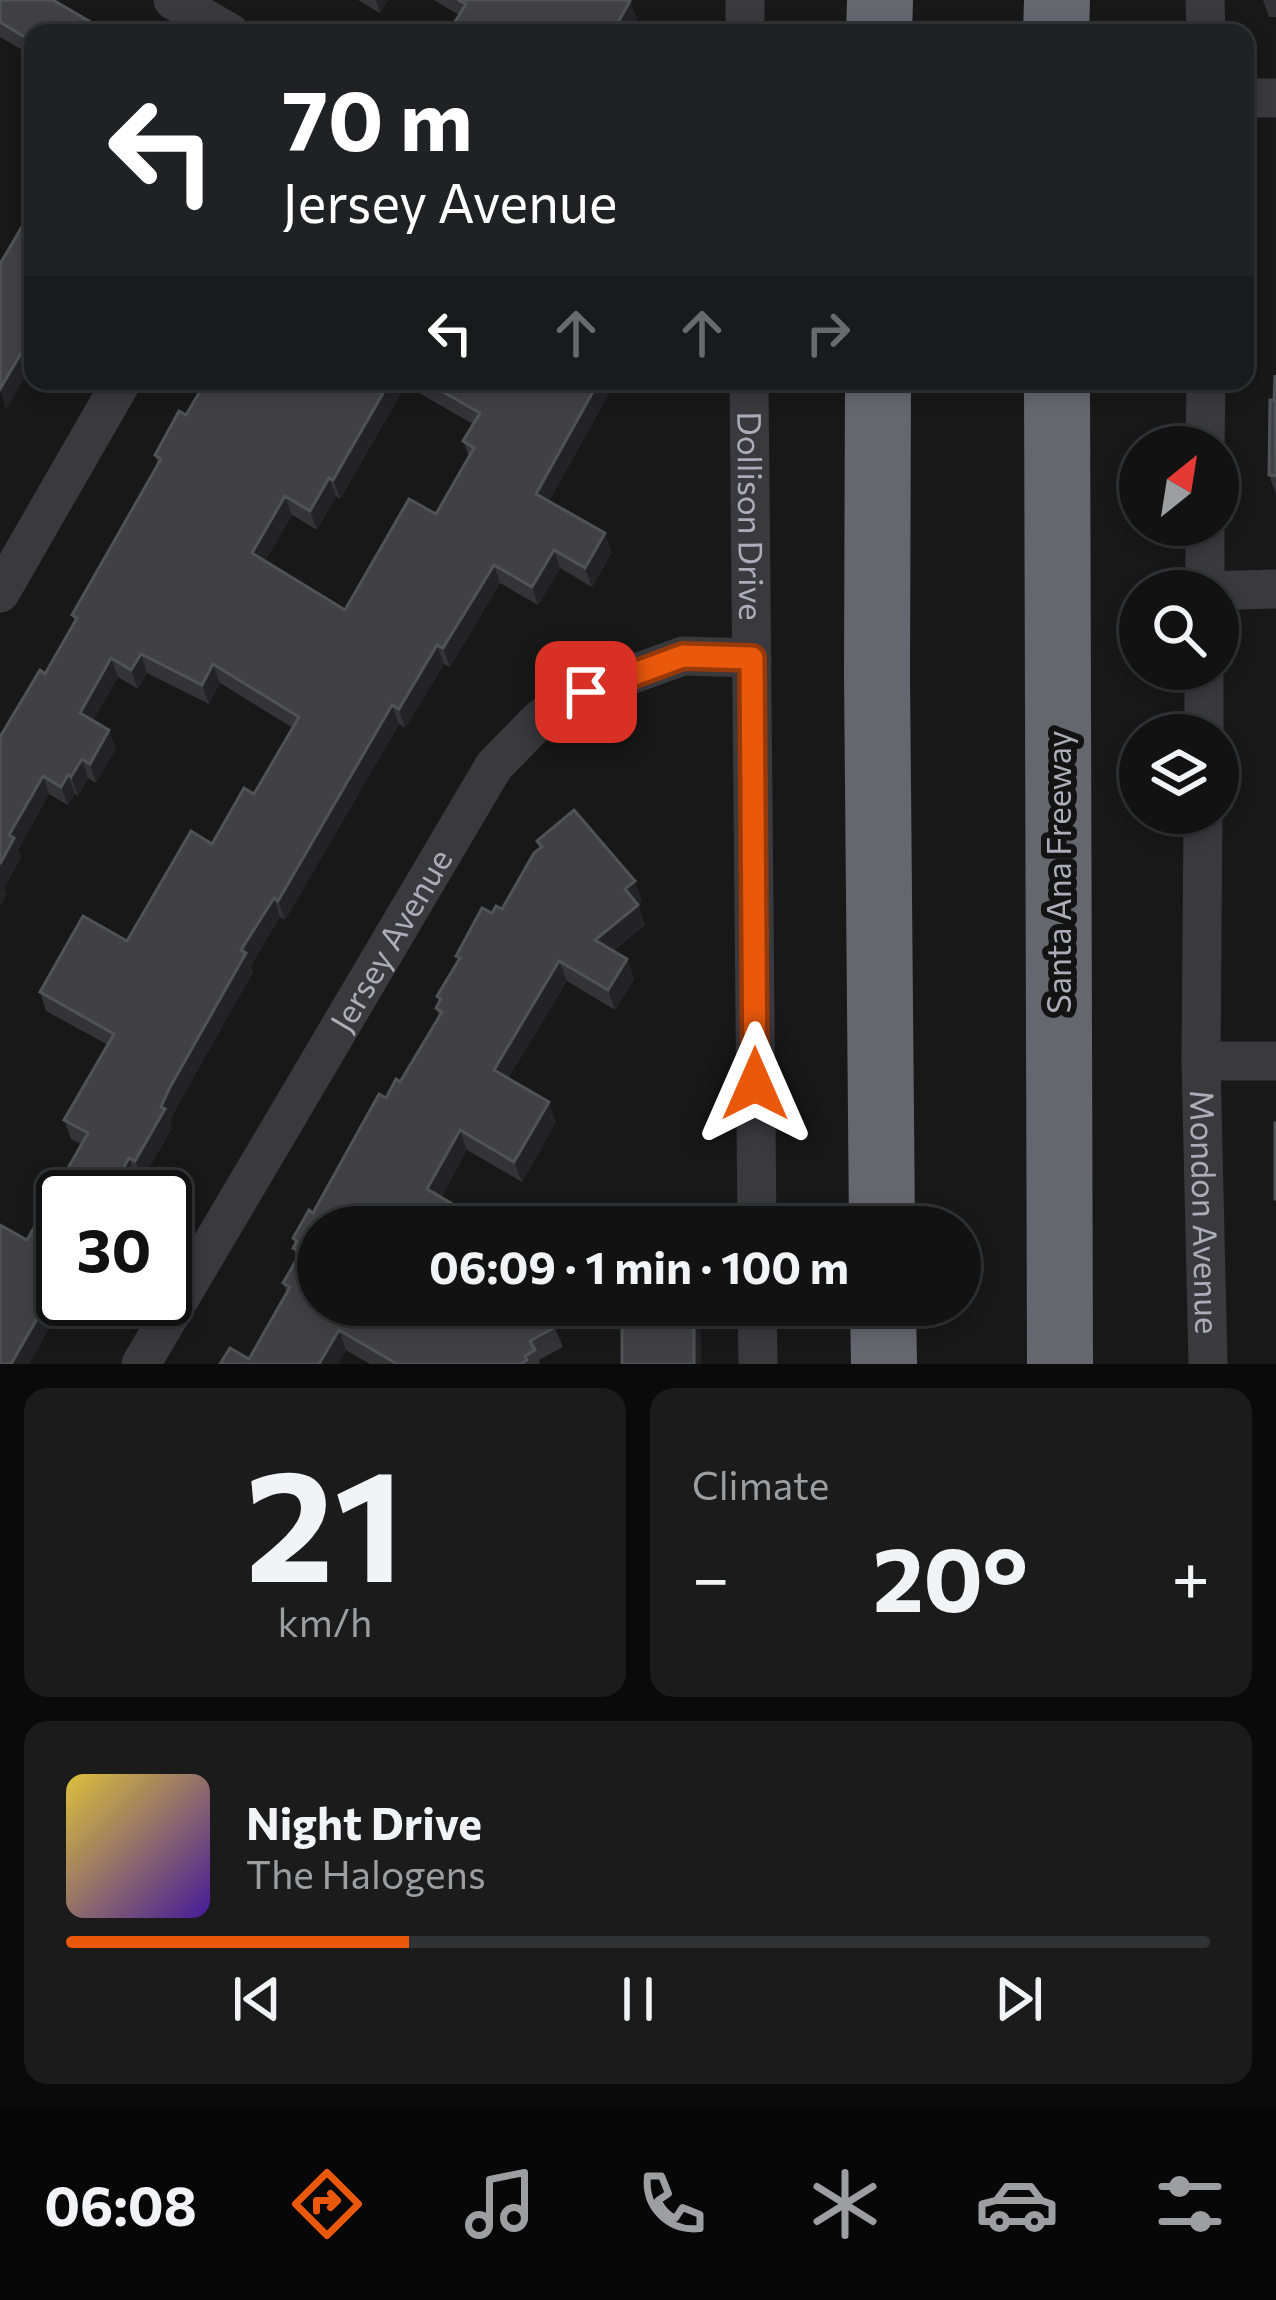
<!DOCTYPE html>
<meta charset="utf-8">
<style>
:root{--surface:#121213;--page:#1b1b1c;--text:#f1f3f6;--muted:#9c9ea0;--line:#313233;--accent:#ea580c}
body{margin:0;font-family:Commissioner,sans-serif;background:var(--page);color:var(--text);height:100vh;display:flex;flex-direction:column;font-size:45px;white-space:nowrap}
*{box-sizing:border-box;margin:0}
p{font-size:39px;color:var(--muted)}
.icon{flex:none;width:66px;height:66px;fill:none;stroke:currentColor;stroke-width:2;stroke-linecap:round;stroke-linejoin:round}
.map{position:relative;height:1364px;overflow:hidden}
.sheet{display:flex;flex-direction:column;gap:24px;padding:24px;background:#0a0a0a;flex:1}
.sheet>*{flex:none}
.banner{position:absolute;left:24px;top:24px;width:1230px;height:366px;border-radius:24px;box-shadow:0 6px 18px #0003,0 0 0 3px var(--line);background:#202124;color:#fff;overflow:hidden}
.needle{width:78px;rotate:30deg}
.controls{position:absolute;left:1119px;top:426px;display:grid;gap:24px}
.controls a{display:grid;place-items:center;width:120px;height:120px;border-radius:50%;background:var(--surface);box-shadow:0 6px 18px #0003,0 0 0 3px var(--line);font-size:60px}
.speed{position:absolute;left:36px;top:1170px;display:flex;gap:24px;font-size:60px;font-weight:700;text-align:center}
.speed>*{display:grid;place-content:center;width:156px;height:156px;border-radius:50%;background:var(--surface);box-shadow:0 6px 18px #0003,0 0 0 3px var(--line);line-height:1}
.speed .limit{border:6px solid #111;border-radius:18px;background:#fff;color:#111}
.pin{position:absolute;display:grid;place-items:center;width:102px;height:102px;color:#fff;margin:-51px;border-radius:24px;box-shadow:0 6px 18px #0006}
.me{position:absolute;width:132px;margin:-66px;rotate:0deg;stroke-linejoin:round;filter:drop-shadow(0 0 9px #0008)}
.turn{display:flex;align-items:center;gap:42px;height:252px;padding:0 60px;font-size:54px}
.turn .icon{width:156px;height:156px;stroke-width:2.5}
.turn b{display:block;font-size:84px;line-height:102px}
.lanes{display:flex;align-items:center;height:114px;padding:0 60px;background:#0003;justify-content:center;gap:60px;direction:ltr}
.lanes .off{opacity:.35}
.big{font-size:90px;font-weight:700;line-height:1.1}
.sheet .tile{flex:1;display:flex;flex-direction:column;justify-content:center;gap:18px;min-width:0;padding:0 42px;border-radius:24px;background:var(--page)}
.sheet .dial{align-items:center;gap:0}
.dial b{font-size:156px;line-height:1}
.song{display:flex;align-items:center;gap:36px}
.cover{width:144px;height:144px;border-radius:18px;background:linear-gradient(135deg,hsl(50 70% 55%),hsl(260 70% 35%))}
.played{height:12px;border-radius:6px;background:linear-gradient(90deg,var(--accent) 30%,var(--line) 30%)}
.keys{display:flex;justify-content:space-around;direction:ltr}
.heat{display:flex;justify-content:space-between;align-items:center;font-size:66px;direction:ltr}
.sheet .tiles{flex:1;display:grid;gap:24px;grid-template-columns:1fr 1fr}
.tile:last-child{grid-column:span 2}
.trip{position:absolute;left:297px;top:1206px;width:684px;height:120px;border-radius:60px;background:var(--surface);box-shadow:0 6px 18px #0003,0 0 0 3px var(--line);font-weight:700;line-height:120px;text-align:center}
.dock{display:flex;height:192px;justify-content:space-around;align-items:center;background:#070708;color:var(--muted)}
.dock .icon{width:84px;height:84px}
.dock .selected{color:var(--accent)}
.dock b{font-size:54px;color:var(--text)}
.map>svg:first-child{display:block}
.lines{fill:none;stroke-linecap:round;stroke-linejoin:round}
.street{stroke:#39393e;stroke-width:39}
.highway{stroke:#65676f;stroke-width:66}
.wall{fill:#343437}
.shaded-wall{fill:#232325}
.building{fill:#414145;stroke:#515257;stroke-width:3}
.route-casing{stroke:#983908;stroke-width:30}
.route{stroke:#ea580c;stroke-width:21}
.labels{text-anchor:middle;stroke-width:12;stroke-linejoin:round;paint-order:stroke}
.street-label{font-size:33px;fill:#abadb8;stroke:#131314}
</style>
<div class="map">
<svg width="1276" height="1364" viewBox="0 0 1276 1364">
<rect width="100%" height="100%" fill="#181819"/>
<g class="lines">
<g class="street">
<polyline points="173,0 230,33"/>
<polyline points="745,0 745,33"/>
<polyline points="1205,0 1206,33"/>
<polyline points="1245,98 1276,98"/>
<path id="s1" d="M749 381 757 1227"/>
<polyline points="1205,447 1206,381"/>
<polyline points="1205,591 1276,589"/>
<polyline points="1205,591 1205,525"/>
<polyline points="0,593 122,381"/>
<polyline points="1204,735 1204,669"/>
<path id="s2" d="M1203 813 1201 1061 1208 1364"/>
<polyline points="1201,1061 1276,1061"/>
<polyline points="757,1305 758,1364"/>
<path id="s3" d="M141 1364 494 766 540 719 586 691 683 656 752 658"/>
</g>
<g class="highway">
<polyline points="879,33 880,0"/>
<polyline points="1056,33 1057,0"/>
<polyline points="878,381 877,675 882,1227"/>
<polyline points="1057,381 1060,1364"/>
<polyline points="883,1305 884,1364"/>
</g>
</g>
<g class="wall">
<polygon points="0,0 106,31 121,33 33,33 33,56 0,37"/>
<polygon points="358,0 388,0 380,13"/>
<polygon points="434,0 629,0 637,19 459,15"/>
<polygon points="1263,0 1276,0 1276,17 1269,17"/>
<polygon points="1276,375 1276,494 1269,475"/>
<polygon points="206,381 408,381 340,499 336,496 317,530 292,515 265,561 345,610 436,514 469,457 463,441 473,424 412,389 409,381 616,381 549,501 612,552 592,587 560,568 538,605 500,583 450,667 444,664 405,728 399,724 285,920 280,917 251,965 253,972 176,1108 170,1122 172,1128 142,1180 136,1177 63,1197 63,1290 52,1308 55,1317 29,1364 0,1364 27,1240 81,1144 71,1139 64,1120 108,1045 46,1011 40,992 127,941 254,794 293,728 220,683 209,704 147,673 138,689 118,677 93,720 116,748 96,783 88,778 78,796 75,794 68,805 49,794 18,850 21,857 4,888 6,895 0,906 45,674 75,622 72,615 158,464 155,455 186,415"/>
<polygon points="537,841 642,901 638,905 645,925 613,951 627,959 634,979 615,1010 567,981 508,1078 556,1122 522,1182 467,1150 441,1197 451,1203 458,1223 318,1305 636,1305 627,1310 694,1310 701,1328 622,1313 549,1314 563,1347 539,1360 540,1364 370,1364 346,1350 338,1364 220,1364 249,1359 287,1293 283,1283 297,1259 293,1248 295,1244 293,1238 313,1213 386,1098 400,1082 439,1017 436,1008 439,1002 437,996 458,961 456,956 492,913 502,909 540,849"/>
</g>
<g class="shaded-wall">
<polygon points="376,0 388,0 380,13"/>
<polygon points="630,1 637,19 629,33 612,33"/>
<polygon points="33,333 33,363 6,410 0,389"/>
<polygon points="390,381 408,381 340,499 333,480"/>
<polygon points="599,381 616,381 543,512 536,494"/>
<polygon points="329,478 336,496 317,530 310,511"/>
<polygon points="285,496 292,515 259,572 252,553"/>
<polygon points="605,533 612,552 592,587 585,568"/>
<polygon points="554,550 560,568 538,605 532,587"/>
<polygon points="494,565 500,583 450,667 443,648"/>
<polygon points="437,645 444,664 405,728 399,709"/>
<polygon points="141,654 147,673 138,689 131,670"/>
<polygon points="111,658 118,677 87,731 80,713"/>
<polygon points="213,664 220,683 209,704 202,685"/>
<polygon points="392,705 399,724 285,920 278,901"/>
<polygon points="109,730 116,748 96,783 90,764"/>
<polygon points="82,759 88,778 78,796 71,777"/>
<polygon points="68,775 75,794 68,805 61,787"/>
<polygon points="43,776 49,794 18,850 21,857 4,888 6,895 0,906 0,864 9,835"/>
<polygon points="635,881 642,901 633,908 625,889"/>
<polygon points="274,898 280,917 251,965 253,972 176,1108 170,1122 172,1128 142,1180 135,1161 169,1089 241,950"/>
<polygon points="638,905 645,925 602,959 595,940"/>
<polygon points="627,959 634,979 615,1010 608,990"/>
<polygon points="559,961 567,981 501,1090 494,1070"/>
<polygon points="549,1102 556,1122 522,1182 514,1162"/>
<polygon points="460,1130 467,1150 434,1209 427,1189"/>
<polygon points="129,1158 136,1177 124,1197 107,1197"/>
<polygon points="451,1203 458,1223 456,1227 437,1227"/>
<polygon points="63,1259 63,1290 52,1308 55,1317 29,1364 11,1364 43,1294"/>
<polygon points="694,1310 701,1328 701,1364 694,1364"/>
<polygon points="339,1330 346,1350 338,1364 319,1364"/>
</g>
<g class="building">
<polygon points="0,0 53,0 106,31 109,26 121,33 33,33 33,42 0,22"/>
<polygon points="458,0 629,0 630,1 612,33 448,33 466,4"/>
<polygon points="33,208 33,333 0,389 0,264"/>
<polygon points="1275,375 1276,476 1269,475 1270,400 1274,400"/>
<polygon points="206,381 390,381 333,480 329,478 310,511 285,496 252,553 345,610 409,499 436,514 474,448 463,441 480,413 424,381 599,381 536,494 605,533 585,568 554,550 532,587 494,565 443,648 437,645 399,709 392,705 278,901 274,898 241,950 246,953 169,1089 161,1107 165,1109 135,1161 129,1158 107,1197 63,1197 63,1259 43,1294 49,1298 11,1364 0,1364 0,1225 27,1240 88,1133 64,1120 114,1034 40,992 83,916 127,941 191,831 212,844 244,788 254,794 299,717 213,664 202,685 141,654 131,670 111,658 80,713 109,730 90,764 82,759 71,777 68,775 61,787 43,776 9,835 14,838 0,864 0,737 40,670 45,674 77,618 72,615 161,459 155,455 179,411 186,415"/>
<polygon points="574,810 635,881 625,889 638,905 595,940 627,959 608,990 559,961 494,1070 549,1102 514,1162 460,1130 427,1189 451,1203 437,1227 318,1227 318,1305 544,1305 555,1327 530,1341 535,1350 525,1356 527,1360 521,1364 397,1364 339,1330 319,1364 220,1364 230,1348 249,1359 290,1287 283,1283 301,1252 293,1248 297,1241 293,1238 309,1210 313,1213 379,1094 386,1098 396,1079 400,1082 442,1012 436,1008 441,999 437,996 460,958 456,956 482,908 492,913 496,906 502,909 534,853 542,847 537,841"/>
<rect x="1275" y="1123" width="1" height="76"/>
<rect x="622" y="1310" width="72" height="54"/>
</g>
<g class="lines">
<g class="route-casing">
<polyline id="route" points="586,692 683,656 752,658 755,1084"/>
</g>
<use href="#route" class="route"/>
</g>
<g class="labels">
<g class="street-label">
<text dy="12" stroke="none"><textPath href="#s1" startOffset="135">Dollison Drive</textPath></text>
<text transform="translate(1059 872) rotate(-90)" y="12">Santa Ana Freeway</text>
<text dy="12" stroke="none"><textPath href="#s3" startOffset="492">Jersey Avenue</textPath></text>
<text dy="12" stroke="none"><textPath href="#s2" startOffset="399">Mondon Avenue</textPath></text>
</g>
</g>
</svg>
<div class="controls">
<a><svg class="needle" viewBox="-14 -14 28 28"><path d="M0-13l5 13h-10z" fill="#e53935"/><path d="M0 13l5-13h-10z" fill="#9c9ea0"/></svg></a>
<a><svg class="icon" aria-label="search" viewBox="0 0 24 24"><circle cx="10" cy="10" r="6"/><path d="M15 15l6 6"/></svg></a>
<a><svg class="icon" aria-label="layers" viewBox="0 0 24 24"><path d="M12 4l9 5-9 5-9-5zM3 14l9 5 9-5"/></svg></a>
</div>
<div class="speed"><div class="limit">30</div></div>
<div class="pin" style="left:586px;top:692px;background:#d93025"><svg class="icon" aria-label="arrive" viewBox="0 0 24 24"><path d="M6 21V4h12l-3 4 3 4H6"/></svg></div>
<svg class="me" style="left:755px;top:1084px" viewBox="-20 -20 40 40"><path d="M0-17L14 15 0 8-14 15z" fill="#ea580c" stroke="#fff" stroke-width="4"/></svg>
<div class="trip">06:09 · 1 min · 100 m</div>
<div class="banner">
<div class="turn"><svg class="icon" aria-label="left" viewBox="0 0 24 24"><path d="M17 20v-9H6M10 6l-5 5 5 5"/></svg><div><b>70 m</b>Jersey Avenue</div></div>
<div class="lanes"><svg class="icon" aria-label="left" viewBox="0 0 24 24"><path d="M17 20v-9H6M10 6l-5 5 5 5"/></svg><svg class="icon off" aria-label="ahead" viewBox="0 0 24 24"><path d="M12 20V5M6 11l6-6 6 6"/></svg><svg class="icon off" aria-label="ahead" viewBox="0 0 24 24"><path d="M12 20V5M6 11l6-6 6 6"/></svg><svg class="icon off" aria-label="right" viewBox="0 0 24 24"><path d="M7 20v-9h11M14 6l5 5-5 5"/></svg></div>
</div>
</div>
<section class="sheet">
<div class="tiles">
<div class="tile dial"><b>21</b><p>km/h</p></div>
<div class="tile"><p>Climate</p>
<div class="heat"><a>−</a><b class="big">20°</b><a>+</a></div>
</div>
<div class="tile">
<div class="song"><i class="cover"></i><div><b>Night Drive</b><p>The Halogens</p></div></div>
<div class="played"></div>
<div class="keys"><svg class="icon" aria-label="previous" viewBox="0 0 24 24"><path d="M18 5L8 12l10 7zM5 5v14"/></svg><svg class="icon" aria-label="pause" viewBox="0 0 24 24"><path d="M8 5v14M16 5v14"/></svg><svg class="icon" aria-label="next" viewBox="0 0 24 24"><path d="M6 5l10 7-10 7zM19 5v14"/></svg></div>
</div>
</div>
</section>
<nav class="dock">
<b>06:08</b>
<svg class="icon selected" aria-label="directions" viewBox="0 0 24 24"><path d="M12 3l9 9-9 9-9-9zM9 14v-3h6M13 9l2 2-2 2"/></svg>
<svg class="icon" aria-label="music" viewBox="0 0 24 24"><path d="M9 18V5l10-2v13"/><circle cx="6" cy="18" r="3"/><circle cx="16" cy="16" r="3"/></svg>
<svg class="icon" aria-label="phone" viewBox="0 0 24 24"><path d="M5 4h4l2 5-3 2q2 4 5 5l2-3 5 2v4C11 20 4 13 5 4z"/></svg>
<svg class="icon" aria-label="climate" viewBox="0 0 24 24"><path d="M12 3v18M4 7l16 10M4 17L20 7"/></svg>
<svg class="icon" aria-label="car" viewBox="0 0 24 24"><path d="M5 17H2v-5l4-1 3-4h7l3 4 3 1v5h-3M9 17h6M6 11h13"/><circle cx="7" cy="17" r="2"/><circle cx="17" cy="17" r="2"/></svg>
<svg class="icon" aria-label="filters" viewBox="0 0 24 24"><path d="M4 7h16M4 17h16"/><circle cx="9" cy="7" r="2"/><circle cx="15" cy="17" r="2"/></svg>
</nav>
